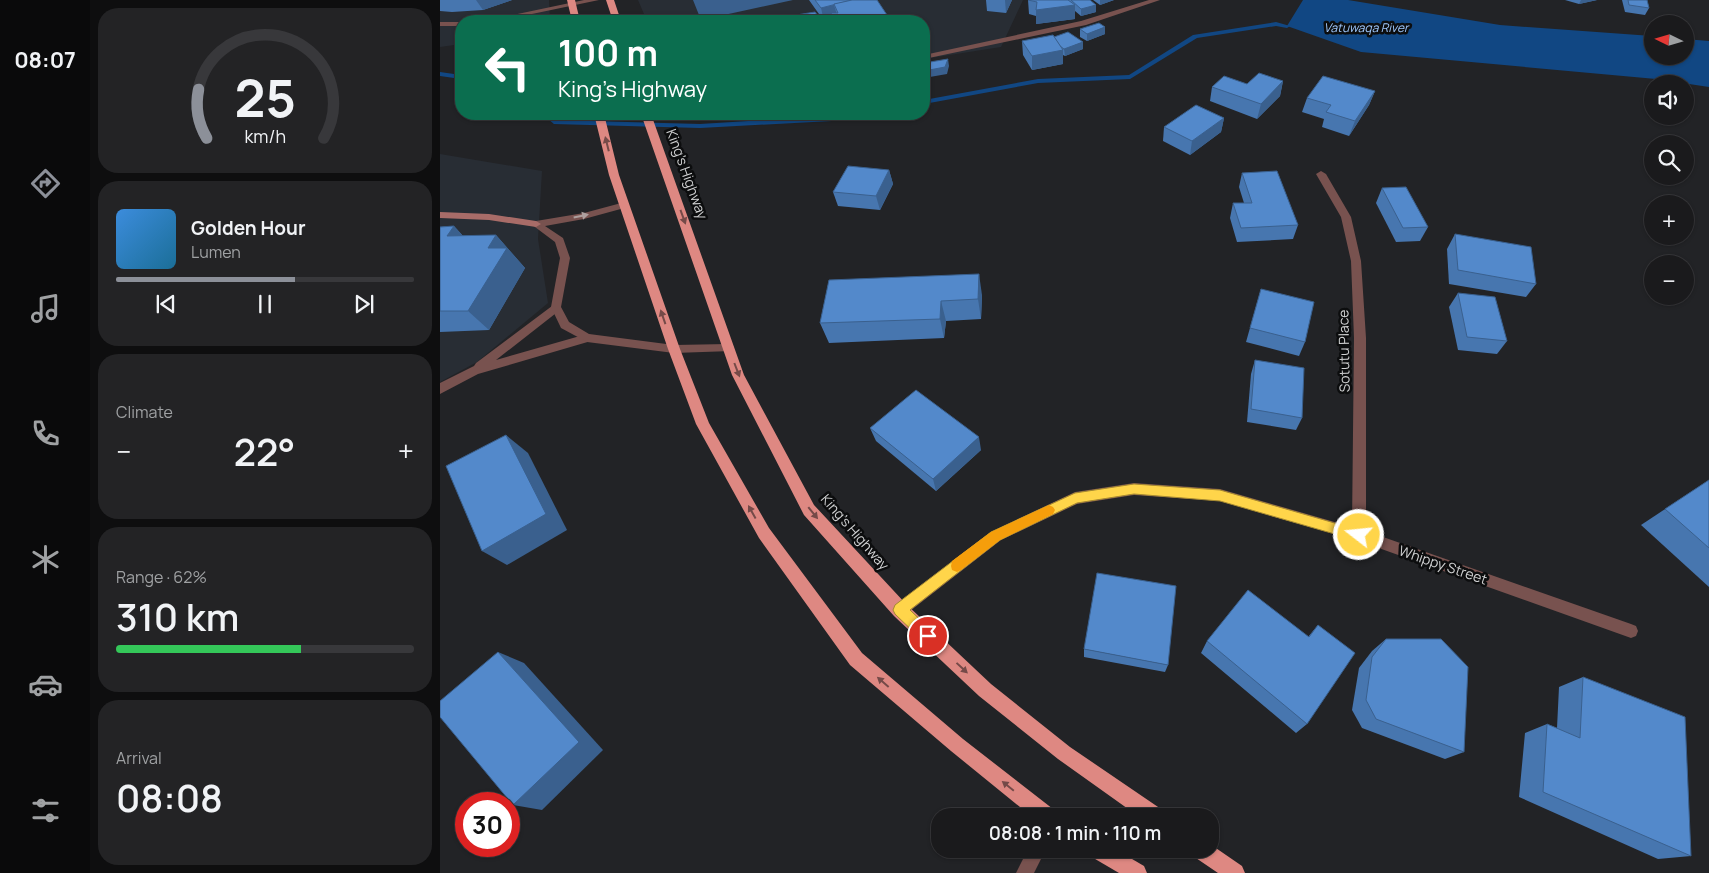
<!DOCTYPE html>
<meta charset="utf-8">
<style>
:root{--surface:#1a1a1c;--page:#232325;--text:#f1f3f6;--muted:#9fa1a3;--line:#38383b;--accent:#8c9099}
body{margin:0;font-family:Manrope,sans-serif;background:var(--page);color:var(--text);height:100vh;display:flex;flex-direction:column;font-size:19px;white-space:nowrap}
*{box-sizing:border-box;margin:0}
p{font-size:16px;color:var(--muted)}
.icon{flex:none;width:28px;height:28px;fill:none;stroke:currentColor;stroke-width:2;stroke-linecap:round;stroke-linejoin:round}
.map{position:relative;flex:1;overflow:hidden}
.drawer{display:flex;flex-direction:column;gap:8px;padding:8px;background:#0e0e0f;width:350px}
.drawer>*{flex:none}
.guide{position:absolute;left:15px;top:15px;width:475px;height:105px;border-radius:20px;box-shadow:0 1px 4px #0004,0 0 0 1px var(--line);background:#0b6e4f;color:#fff;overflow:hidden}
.needle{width:32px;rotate:275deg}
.fabs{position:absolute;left:1204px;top:15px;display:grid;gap:10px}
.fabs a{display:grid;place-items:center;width:50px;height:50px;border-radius:50%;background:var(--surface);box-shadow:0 1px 4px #0004,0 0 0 1px var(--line);font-size:25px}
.speed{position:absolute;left:15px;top:792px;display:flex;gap:10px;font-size:25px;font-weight:700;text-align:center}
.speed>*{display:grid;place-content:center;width:65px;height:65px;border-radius:50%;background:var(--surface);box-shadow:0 1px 4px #0004,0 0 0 1px var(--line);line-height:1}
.speed .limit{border:8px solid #d22;background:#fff;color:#111}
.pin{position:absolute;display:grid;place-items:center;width:42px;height:42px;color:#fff;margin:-21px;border:2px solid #fff;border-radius:50%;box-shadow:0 1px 5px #0007}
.me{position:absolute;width:55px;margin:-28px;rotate:286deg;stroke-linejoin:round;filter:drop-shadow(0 0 4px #0008)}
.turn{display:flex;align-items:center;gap:18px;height:105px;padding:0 20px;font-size:22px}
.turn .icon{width:65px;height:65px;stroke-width:2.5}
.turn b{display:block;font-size:35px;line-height:42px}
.big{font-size:38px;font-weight:600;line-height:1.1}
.drawer .tile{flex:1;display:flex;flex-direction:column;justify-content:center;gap:8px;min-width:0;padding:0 18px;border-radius:20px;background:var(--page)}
.drawer .dial{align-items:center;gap:0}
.dial svg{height:130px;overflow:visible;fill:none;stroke:var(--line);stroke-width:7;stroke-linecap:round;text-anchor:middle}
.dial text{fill:var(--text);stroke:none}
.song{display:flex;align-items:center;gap:15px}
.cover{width:60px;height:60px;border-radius:8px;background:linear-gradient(135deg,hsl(210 70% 55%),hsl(200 70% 35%))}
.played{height:5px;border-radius:2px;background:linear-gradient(90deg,var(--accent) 60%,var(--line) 60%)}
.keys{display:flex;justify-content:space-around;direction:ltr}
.heat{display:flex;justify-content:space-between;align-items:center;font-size:28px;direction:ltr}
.charge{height:8px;border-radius:4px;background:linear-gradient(90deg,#34c759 62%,var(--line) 0)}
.trip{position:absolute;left:491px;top:808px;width:288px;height:50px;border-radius:20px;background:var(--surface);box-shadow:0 1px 4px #0004,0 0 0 1px var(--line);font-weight:600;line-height:50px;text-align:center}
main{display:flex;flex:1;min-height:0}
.tabs{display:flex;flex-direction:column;width:90px;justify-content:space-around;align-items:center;background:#0a0a0b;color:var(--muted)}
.tabs .icon{width:35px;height:35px}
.tabs .current{color:var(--accent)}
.tabs b{font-size:22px;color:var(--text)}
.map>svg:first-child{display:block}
.built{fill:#282d34}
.water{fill:#114783}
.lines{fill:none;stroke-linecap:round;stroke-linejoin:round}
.stream{fill:#114783;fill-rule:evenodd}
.minor{fill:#78524f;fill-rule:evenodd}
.tertiary{fill:#78524f;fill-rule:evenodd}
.secondary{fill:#a86c68;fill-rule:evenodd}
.trunk{fill:#de8882;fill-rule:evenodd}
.wall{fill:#4776af}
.shaded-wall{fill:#3a608e}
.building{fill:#5389cb;stroke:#3a608e}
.oneway{fill:#754a48}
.oneway2{fill:#ad9f9e}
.route{fill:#ffd54a;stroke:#a68a30}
.slow{fill:#f59e0b}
.labels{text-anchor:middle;stroke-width:5;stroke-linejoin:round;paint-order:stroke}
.far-water-label{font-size:12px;font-style:italic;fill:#9fc8fd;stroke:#0c0d0e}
.street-label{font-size:14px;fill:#d1d2d3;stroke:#0c0d0e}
</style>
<main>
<nav class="tabs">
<b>08:07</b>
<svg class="icon current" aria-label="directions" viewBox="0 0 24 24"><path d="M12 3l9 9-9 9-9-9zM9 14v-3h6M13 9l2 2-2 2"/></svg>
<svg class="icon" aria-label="music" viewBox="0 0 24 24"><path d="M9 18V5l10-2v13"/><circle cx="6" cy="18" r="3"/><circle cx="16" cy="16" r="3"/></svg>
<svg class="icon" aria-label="phone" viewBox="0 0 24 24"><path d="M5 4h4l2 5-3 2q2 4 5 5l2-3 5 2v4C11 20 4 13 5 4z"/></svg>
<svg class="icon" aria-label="climate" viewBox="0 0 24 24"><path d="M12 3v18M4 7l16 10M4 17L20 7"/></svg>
<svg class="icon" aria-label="car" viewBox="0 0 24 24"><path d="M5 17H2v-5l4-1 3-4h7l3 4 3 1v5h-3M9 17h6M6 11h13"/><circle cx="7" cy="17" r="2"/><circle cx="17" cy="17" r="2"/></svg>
<svg class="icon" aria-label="filters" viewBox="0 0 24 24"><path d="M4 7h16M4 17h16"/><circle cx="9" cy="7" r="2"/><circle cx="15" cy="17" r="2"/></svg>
</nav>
<section class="drawer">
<div class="tile dial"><svg viewBox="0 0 100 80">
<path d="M14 69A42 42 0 1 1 86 69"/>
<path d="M14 69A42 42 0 0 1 9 39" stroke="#8c9099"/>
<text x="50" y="56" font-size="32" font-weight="700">25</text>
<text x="50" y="72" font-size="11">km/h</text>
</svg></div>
<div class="tile">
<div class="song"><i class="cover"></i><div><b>Golden Hour</b><p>Lumen</p></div></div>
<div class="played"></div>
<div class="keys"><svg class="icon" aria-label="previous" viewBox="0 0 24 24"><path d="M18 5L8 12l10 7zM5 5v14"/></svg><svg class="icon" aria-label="pause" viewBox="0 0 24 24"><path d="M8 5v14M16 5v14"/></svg><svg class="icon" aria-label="next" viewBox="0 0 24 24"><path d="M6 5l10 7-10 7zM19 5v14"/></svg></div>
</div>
<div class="tile"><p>Climate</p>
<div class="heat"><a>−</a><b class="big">22°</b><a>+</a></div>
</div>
<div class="tile"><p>Range · 62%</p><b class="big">310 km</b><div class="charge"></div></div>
<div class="tile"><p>Arrival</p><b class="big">08:08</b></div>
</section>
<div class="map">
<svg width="1269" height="873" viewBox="0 0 1269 873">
<rect width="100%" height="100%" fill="#222326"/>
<g class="built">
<polygon points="0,0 109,0 110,21 21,21 21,44 0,47"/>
<polygon points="198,0 583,0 561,47 484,59 484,21 207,21"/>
<polygon points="0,154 102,171 98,239 108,303 37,362 0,382"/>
</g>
<polygon class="water" points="863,0 908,0 1060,25 1212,36 1212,56 1245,56 1245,39 1269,41 1269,87 1216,79 921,52 847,26"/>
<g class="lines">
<g class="stream">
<polygon points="836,22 850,26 847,28 836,26 757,38 690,79 598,83 484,104 484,100 598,79 689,75 753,35"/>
<polygon points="0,72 21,75 21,79 0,76"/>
<polygon points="102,114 109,114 116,120 260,124 423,114 420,116 392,121 260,128 114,124"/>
</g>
<g class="minor">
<polygon points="144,0 159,0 58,21 44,21"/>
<polygon points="709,0 720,0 646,25 484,59 484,55 641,21"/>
<rect x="0" y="22" width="21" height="4"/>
<polygon points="881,171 886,174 911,217 921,261 926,338 926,531 1191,624 1196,626 1198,631 1196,636 1191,638 919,541 780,501 694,495 637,504 561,540 465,615 460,617 455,615 453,610 455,605 551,532 635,492 694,483 780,489 912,527 914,338 911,261 901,217 876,174"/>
<polygon points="116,303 121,307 120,310 56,360 147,334 151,335 153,338 151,341 38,374 0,394 0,383 34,366 36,363"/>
<polygon points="588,849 606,849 594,873 576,873"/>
</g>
<polygon class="tertiary" points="185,202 188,203 188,207 144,219 105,226 123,238 130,258 121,307 129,322 149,334 234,345 288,344 292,345 294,348 292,351 234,353 147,342 121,328 111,307 120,258 115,242 91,224 96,221 144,213"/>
<polygon class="secondary" points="0,212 49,214 96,221 101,224 96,227 49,220 0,218"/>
<g class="trunk">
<polygon points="127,0 135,0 140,21 132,21"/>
<polygon points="166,0 174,0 181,21 173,21"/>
<polygon points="154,114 164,114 179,175 240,349 269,423 329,528 422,653 523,739 613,809 615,816 591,816 511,751 410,665 319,538 256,424 228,349 169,175"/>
<polygon points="201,114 211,114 304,375 374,505 466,604 551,684 630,747 721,809 723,816 698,816 618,759 539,696 454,616 364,515 292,375"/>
<polygon points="770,844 802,866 805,873 778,873 753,856 750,849 770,849"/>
<polygon points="647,849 675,849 704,866 707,873 679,873 650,856"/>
</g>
</g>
<g class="wall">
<polygon points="0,0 72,0 43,10 12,12 0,11"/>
<polygon points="369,0 437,0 451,21 394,21 393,20 384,21"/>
<polygon points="546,0 572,0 566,13 547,11"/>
<polygon points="588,0 650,0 656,12 641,16 635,11 635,19 596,24 596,16 589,14"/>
<polygon points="653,0 674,0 660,5"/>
<polygon points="1125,0 1157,0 1139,4"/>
<polygon points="1182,0 1207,0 1209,8 1205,15 1185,12"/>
<polygon points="640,29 665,34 647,41 640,37"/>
<polygon points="614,37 643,49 625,56 623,55 623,64 592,70 583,55 582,41"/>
<polygon points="843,81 840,96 817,119 770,101 772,87"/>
<polygon points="935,91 929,105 909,136 882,127 884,119 862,112 867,98"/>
<polygon points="784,118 781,132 750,155 723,141 724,127"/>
<polygon points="449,170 453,184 440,210 398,206 393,192"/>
<polygon points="802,173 858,225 853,239 797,242 790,218 793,203 804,203 799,187"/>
<polygon points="942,188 988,227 980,241 956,242 936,203"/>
<polygon points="14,226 23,236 56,235 85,268 49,330 0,332 0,227"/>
<polygon points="1015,234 1096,284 1086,297 1009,284 1007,249"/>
<polygon points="389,280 542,295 541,319 506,321 504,338 389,343 380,323"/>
<polygon points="821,289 865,342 859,356 806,342"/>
<polygon points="1018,293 1067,341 1057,354 1018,350 1009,307"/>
<polygon points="815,360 862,418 856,430 807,422 811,374"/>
<polygon points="430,428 541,450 496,491 436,441"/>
<polygon points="1269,480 1269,587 1201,525"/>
<polygon points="878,625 867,724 856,733 761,653 767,641 868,637"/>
<polygon points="946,639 1024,752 1005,759 922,728 912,710 919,668 932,651"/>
<polygon points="644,649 728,665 725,672 644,657"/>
<polygon points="1143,677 1251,856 1218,859 1079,797 1085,733 1107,724 1117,728 1119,687"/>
</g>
<g class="shaded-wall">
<polygon points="36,0 72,0 43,10"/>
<polygon points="253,0 353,0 261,20"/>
<polygon points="565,0 572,0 566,13"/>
<polygon points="660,0 674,0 660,5"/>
<polygon points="1141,0 1157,0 1139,4"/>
<polygon points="394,5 398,18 391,13 393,20 384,21 381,8"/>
<polygon points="635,5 635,19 596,24 596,10"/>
<polygon points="656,5 656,12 641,16 641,9"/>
<polygon points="665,27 665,34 647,41 647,34"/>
<polygon points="643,42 643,49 625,56 624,49"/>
<polygon points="623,50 623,64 592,70 592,56"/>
<polygon points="508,59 509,66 507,74 484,78 484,71"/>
<polygon points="843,81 840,96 817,119 821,104"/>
<polygon points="935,91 929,105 909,136 915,121"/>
<polygon points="784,118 781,132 750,155 752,141"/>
<polygon points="449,170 453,184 440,210 436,196"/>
<polygon points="14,226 33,247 7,236"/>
<polygon points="56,235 85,268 49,330 28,311 48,248"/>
<polygon points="539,274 542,295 541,319 538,299"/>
<polygon points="501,301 506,321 504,338 500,319"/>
<polygon points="66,435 88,453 127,530 67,565 42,551"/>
<polygon points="539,437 541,450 496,491 493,479"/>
<polygon points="58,652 84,663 163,750 102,810 73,805"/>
</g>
<g class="building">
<polygon points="375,0 412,0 381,8"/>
<polygon points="412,0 437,0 451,21 396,21 391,13 398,13 394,4"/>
<polygon points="588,0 628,0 635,5 596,10 597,2"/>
<polygon points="631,0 650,0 656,5 641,9"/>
<polygon points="1188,0 1207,0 1209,8 1189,5"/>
<polygon points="375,12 382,21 319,21"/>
<polygon points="659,23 665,27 647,34 640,29"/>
<polygon points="628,32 643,42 624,49 620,46 614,37"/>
<polygon points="613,35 623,50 592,56 582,41"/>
<polygon points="508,59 505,67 484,71 484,63"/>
<polygon points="819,73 843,81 821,104 772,87 784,76 807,84"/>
<polygon points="883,76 935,91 915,121 886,112 891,105 867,98"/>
<polygon points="756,105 784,118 752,141 724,127"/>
<polygon points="408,166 449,170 436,196 393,192"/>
<polygon points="837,171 858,225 801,228 793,203 812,203 802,173"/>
<polygon points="966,187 988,227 963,228 942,188"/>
<polygon points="14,226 7,236 56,235 48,248 67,248 28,311 0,311 0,227"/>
<polygon points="1015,234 1091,247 1096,284 1018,270"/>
<polygon points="539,274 538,299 501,301 500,319 380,323 389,280"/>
<polygon points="821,289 874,302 865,342 810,328"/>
<polygon points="1018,293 1055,297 1067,341 1027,337"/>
<polygon points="815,360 864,368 862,418 811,409"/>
<polygon points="476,390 539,437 493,479 430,428"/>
<polygon points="66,435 106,514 42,551 6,466"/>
<polygon points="1269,480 1269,548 1225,509"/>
<polygon points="657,573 736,586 728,665 644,649"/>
<polygon points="808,590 869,637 878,625 915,653 867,724 767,641"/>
<polygon points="946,639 1001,639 1028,667 1024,752 936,719 926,700 932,657"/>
<polygon points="58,652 139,742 73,805 0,717 0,701"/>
<polygon points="1143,677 1245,717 1251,856 1103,792 1107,724 1140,738"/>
</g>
<defs><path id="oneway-solid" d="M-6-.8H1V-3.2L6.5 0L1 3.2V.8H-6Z" transform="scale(1.25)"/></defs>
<g class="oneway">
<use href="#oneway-solid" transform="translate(167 144) rotate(-104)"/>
<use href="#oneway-solid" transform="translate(243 217) rotate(70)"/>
<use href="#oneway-solid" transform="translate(223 317) rotate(-109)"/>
<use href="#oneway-solid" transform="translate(297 370) rotate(69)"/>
<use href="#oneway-solid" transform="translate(312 512) rotate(-119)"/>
<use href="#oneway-solid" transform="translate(373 513) rotate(51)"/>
<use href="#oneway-solid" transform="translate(522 668) rotate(43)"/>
<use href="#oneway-solid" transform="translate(443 682) rotate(-139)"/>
<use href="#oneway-solid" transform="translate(568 786) rotate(-141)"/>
</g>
<use class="oneway2" href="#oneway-solid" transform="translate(141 216) rotate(-12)"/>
<polygon class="route" points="694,484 780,490 919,530 925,535 919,541 780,501 694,494 637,503 560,540 470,610 493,632 495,636 493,641 488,643 483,641 455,614 453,610 455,605 551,532 635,493"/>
<polygon class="slow" points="609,505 613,507 615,510 613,514 560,540 521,570 517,572 512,570 511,566 512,561 551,532"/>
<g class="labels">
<g class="far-water-label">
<text x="926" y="32">Vatuwaqa River</text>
</g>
<g class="street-label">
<text transform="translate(247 174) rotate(70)" y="5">King's Highway</text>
<text transform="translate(904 351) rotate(-91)" y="5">Sotutu Place</text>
<text transform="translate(415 532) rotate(49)" y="5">King's Highway</text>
<text transform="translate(1003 565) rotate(19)" y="5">Whippy Street</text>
</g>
</g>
</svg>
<div class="fabs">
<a><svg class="needle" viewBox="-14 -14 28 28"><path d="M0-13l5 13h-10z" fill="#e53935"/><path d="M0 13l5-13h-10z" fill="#9fa1a3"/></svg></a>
<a><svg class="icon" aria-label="sound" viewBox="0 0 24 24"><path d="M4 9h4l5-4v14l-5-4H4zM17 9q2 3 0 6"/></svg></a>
<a><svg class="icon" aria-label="search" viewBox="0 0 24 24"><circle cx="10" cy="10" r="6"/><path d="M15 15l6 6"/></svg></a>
<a>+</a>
<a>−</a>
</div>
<div class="speed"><div class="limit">30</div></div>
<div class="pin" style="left:488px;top:636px;background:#d93025"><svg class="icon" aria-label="arrive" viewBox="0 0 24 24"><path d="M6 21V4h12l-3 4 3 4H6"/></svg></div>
<svg class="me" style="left:919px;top:535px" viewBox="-20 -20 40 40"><circle r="17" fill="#ffd54a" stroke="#fff" stroke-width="3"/><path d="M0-11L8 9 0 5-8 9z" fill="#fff"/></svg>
<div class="trip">08:08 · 1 min · 110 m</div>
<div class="guide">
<div class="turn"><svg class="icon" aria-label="left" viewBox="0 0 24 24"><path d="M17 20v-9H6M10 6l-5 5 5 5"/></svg><div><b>100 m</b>King's Highway</div></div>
</div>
</div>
</main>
